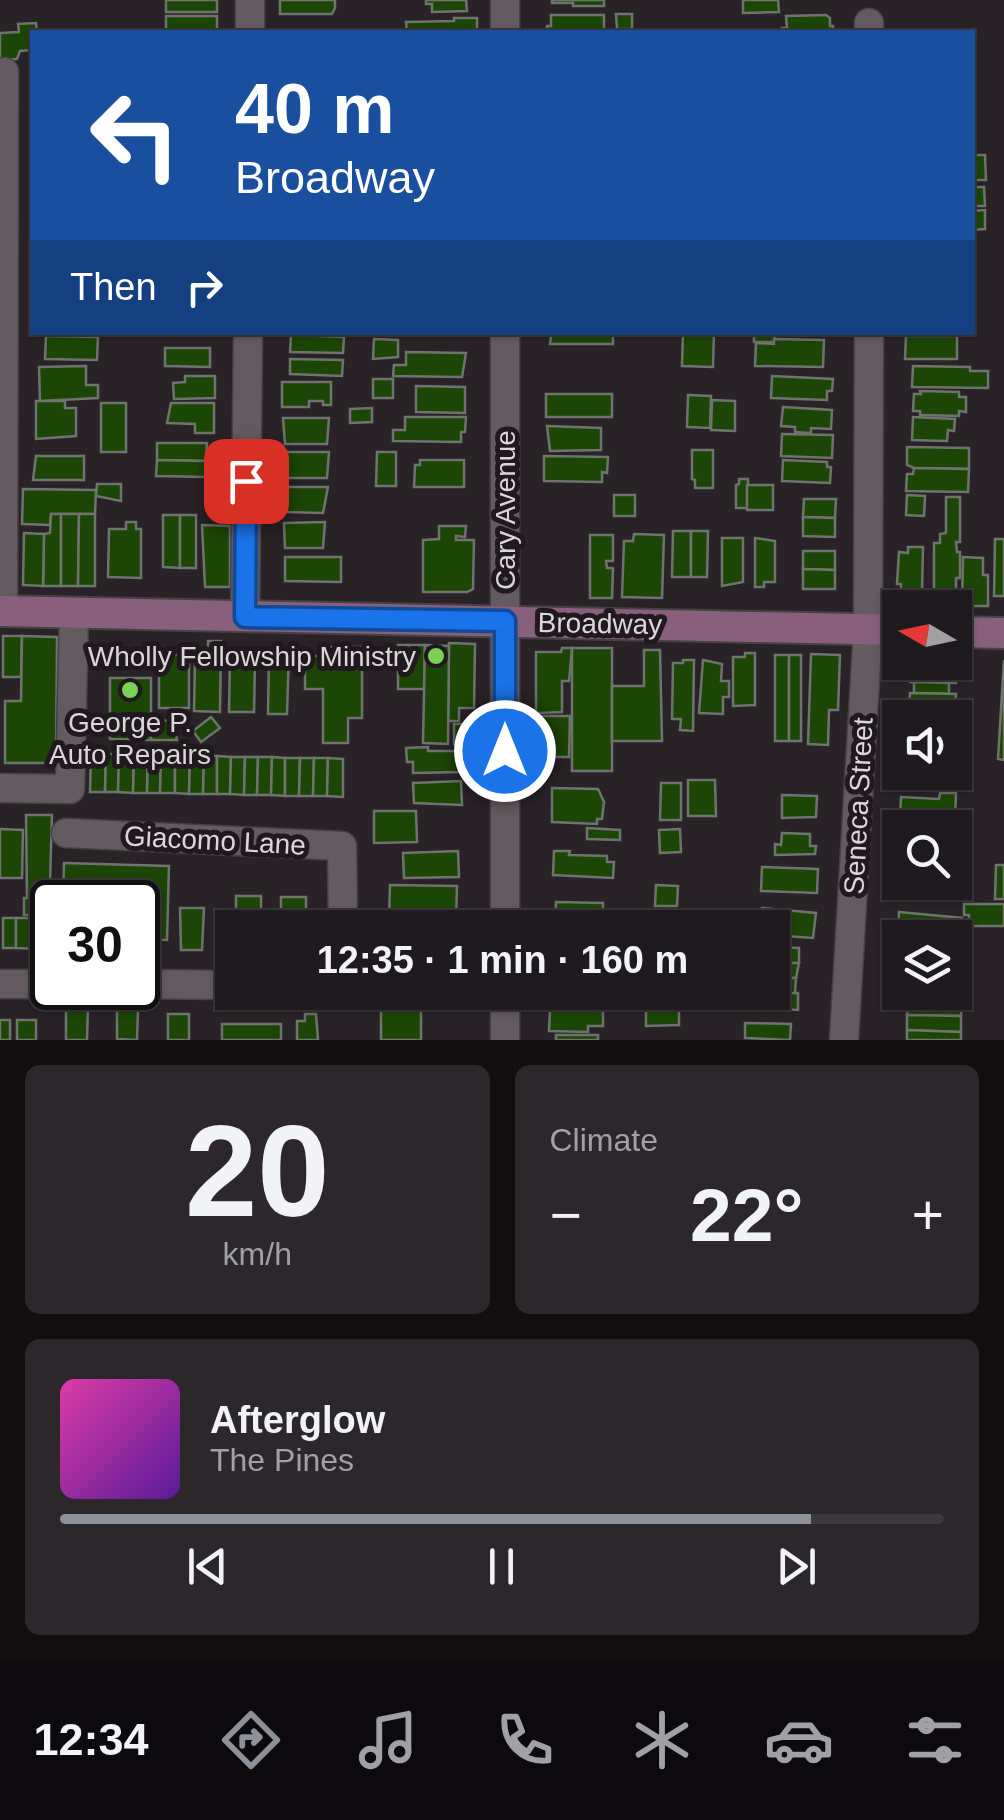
<!DOCTYPE html>
<meta charset="utf-8">
<style>
:root{--surface:#1f1a1d;--page:#2c272a;--text:#f1f3f6;--muted:#a1a1a4;--line:#3c383b;--accent:#8c9099}
body{margin:0;font-family:Helvetica,sans-serif;background:var(--page);color:var(--text);height:100vh;display:flex;flex-direction:column;font-size:38px;white-space:nowrap}
*{box-sizing:border-box;margin:0}
p{font-size:32px;color:var(--muted)}
.icon{flex:none;width:55px;height:55px;fill:none;stroke:currentColor;stroke-width:2;stroke-linecap:round;stroke-linejoin:round}
.map{position:relative;height:1040px;overflow:hidden}
.sheet{display:flex;flex-direction:column;gap:25px;padding:25px;background:#110e10;flex:1}
.sheet>*{flex:none}
.banner{position:absolute;left:30px;top:30px;width:945px;height:305px;border-radius:0px;box-shadow:0 2px 8px #0004,0 0 0 2px var(--line);background:#1a4fa0;color:#fff;overflow:hidden}
.needle{width:65px;rotate:279deg}
.buttons{position:absolute;left:882px;top:590px;display:grid;gap:20px}
.buttons a{display:grid;place-items:center;width:90px;height:90px;border-radius:0px;background:var(--surface);box-shadow:0 2px 8px #0004,0 0 0 2px var(--line);font-size:50px}
.speed{position:absolute;left:30px;top:880px;display:flex;gap:20px;font-size:50px;font-weight:700;text-align:center}
.speed>*{display:grid;place-content:center;width:130px;height:130px;border-radius:50%;background:var(--surface);box-shadow:0 2px 8px #0004,0 0 0 2px var(--line);line-height:1}
.speed .limit{border:5px solid #111;border-radius:15px;background:#fff;color:#111}
.pin{position:absolute;display:grid;place-items:center;width:85px;height:85px;color:#fff;margin:-42px;border-radius:20px;box-shadow:0 5px 15px #0006}
.me{position:absolute;width:110px;margin:-55px;rotate:0deg;stroke-linejoin:round;filter:drop-shadow(0 0 8px #0008)}
.turn{display:flex;align-items:center;gap:35px;height:210px;padding:0 40px;font-size:45px}
.turn .icon{width:130px;height:130px;stroke-width:2.5}
.turn b{display:block;font-size:70px;line-height:85px}
.then{display:flex;align-items:center;height:95px;padding:0 40px;background:#0003;gap:20px;font-size:38px}
.big{font-size:75px;font-weight:800;line-height:1.1}
.sheet .card{flex:1;display:flex;flex-direction:column;justify-content:center;gap:15px;min-width:0;padding:0 35px;border-radius:15px;background:var(--page)}
.sheet .dial{align-items:center;gap:0}
.dial b{font-size:130px;line-height:1}
.song{display:flex;align-items:center;gap:30px}
.cover{width:120px;height:120px;border-radius:15px;background:linear-gradient(135deg,hsl(320 70% 55%),hsl(270 70% 35%))}
.played{height:10px;border-radius:5px;background:linear-gradient(90deg,var(--accent) 85%,var(--line) 85%)}
.keys{display:flex;justify-content:space-around;direction:ltr}
.heat{display:flex;justify-content:space-between;align-items:center;font-size:55px;direction:ltr}
.sheet .tiles{flex:1;display:grid;gap:25px;grid-template-columns:1fr 1fr}
.card:last-child{grid-column:span 2}
.trip{position:absolute;left:215px;top:910px;width:575px;height:100px;border-radius:0px;background:var(--surface);box-shadow:0 2px 8px #0004,0 0 0 2px var(--line);font-weight:800;line-height:100px;text-align:center}
.tabs{display:flex;height:160px;justify-content:space-around;align-items:center;background:#0c0a0c;color:var(--muted)}
.tabs .icon{width:70px;height:70px}
.tabs .current{color:var(--accent)}
.tabs b{font-size:45px;color:var(--text)}
.map>svg:first-child{display:block}
.building{fill:#1c4605;stroke:#6e736d;stroke-width:2.5}
.lines{fill:none;stroke-linecap:round;stroke-linejoin:round}
.street-casing{stroke:#464144;stroke-width:31}
.secondary-casing{stroke:#464144;stroke-width:34}
.street{stroke:#635b60;stroke-width:28}
.secondary{stroke:#88607d;stroke-width:30}
.route-casing{stroke:#114b97;stroke-width:25}
.route{stroke:#1a73e8;stroke-width:18}
.poi-dot{fill:#7ad156;stroke:#201a1e;stroke-width:4}
.labels{text-anchor:middle;stroke-width:10;stroke-linejoin:round;paint-order:stroke}
.street-label{font-size:28px;fill:#dbd6d9;stroke:#201a1e}
.poi-label{font-size:28px;fill:#dbd6d9;stroke:#201a1e;text-anchor:end}
</style>
<div class="map">
<svg width="1004" height="1040" viewBox="0 0 1004 1040">
<rect width="100%" height="100%" fill="#292327"/>
<g class="building">
<rect x="166" y="0" width="51" height="12"/>
<polygon points="280,0 335,0 335,8 332,14 280,14"/>
<polygon points="426,0 466,0 467,11 432,12 432,4 426,4"/>
<polygon points="552,0 604,0 604,6 573,6 573,3 552,3"/>
<polygon points="743,0 778,0 779,12 743,13"/>
<polygon points="616,14 632,14 632,29 617,29"/>
<polygon points="551,15 604,15 604,32 547,32 547,26 551,26"/>
<polygon points="826,15 830,18 830,26 833,26 834,32 782,32 782,28 787,28 786,16"/>
<rect x="166" y="16" width="51" height="16"/>
<polygon points="454,18 477,18 477,32 407,32 406,22 454,21"/>
<polygon points="36,23 37,32 32,32 32,50 20,51 17,59 0,60 0,33 19,32 18,24"/>
<polygon points="972,155 985,155 986,180 972,180"/>
<polygon points="972,187 984,187 985,206 972,206"/>
<polygon points="985,210 985,229 972,230 972,211"/>
<polygon points="546,332 613,332 613,344 550,344 551,336"/>
<polygon points="683,332 714,332 713,367 682,366"/>
<polygon points="754,332 775,332 775,339 774,342 754,342"/>
<polygon points="291,335 344,337 343,353 290,352"/>
<polygon points="46,336 98,337 97,360 45,359"/>
<polygon points="906,336 957,336 957,359 905,359"/>
<polygon points="374,339 398,340 398,357 373,359"/>
<polygon points="774,339 824,340 823,367 755,366 756,343 774,344"/>
<polygon points="165,348 210,348 210,367 165,366"/>
<polygon points="406,352 466,353 462,377 393,376 394,365 406,365"/>
<polygon points="290,359 343,360 342,376 290,374"/>
<polygon points="86,366 86,385 98,385 98,398 40,401 39,367"/>
<polygon points="913,366 970,367 970,371 988,371 988,388 912,387"/>
<polygon points="185,376 215,376 215,398 174,399 173,383 185,382"/>
<polygon points="772,376 833,379 832,391 827,391 827,400 771,398"/>
<rect x="373" y="379" width="20" height="19"/>
<polygon points="282,382 331,382 331,405 323,405 323,401 309,401 309,407 282,407"/>
<polygon points="416,386 465,387 465,413 416,412"/>
<polygon points="920,391 959,392 959,397 966,397 966,412 959,411 959,416 920,415 920,411 913,411 914,394 921,394"/>
<rect x="546" y="394" width="66" height="23"/>
<polygon points="688,395 711,396 710,428 687,427"/>
<polygon points="712,400 735,401 735,431 711,430"/>
<polygon points="36,401 65,401 65,408 76,408 76,436 36,439"/>
<rect x="101" y="403" width="25" height="49"/>
<polygon points="171,403 214,403 214,433 195,433 195,424 167,423"/>
<polygon points="783,407 832,410 831,429 811,428 811,433 795,432 795,427 781,426"/>
<polygon points="372,408 372,422 350,423 350,409"/>
<polygon points="405,417 466,417 465,432 461,432 461,442 393,441 393,430 405,430"/>
<polygon points="913,417 955,419 954,431 948,430 947,441 912,440"/>
<polygon points="283,418 329,418 327,444 285,444"/>
<polygon points="547,426 601,428 601,450 550,451"/>
<polygon points="782,434 833,435 832,458 781,456"/>
<polygon points="157,443 207,443 206,461 157,460"/>
<polygon points="907,447 969,448 969,469 914,468 907,465"/>
<polygon points="692,450 713,450 713,488 695,488 695,480 692,479"/>
<polygon points="283,452 329,452 327,478 285,478"/>
<polygon points="377,452 396,452 396,486 376,486"/>
<polygon points="36,456 84,456 84,480 33,480"/>
<polygon points="544,456 608,457 607,473 602,472 602,482 544,481"/>
<polygon points="157,460 206,461 206,477 156,476"/>
<polygon points="420,460 464,460 464,487 414,487 415,465 420,465"/>
<polygon points="783,460 827,462 827,467 831,467 830,483 782,481"/>
<polygon points="914,468 969,469 968,492 906,491 907,474 913,474"/>
<polygon points="739,479 748,479 748,508 736,508 736,485 739,484"/>
<polygon points="97,484 121,484 121,501 96,496"/>
<rect x="747" y="485" width="26" height="25"/>
<polygon points="284,487 328,487 323,513 286,512"/>
<polygon points="23,489 96,490 95,514 51,514 50,525 22,524"/>
<rect x="614" y="495" width="21" height="21"/>
<polygon points="907,495 925,496 924,516 906,515"/>
<polygon points="946,497 960,497 960,542 956,542 957,552 960,552 960,578 956,578 956,594 934,594 934,543 940,543 940,534 946,533"/>
<polygon points="804,499 836,499 835,518 803,517"/>
<polygon points="51,514 61,514 61,586 43,586 44,534 50,533"/>
<polygon points="61,514 79,514 78,586 61,586"/>
<polygon points="79,514 95,514 95,586 78,586"/>
<polygon points="163,515 180,515 180,568 163,567"/>
<rect x="180" y="515" width="16" height="53"/>
<polygon points="803,517 835,518 835,537 803,536"/>
<polygon points="126,522 136,522 136,529 141,529 141,578 108,577 109,529 126,529"/>
<polygon points="325,522 323,548 285,548 284,523"/>
<polygon points="202,525 230,526 230,587 205,587"/>
<polygon points="439,526 466,526 465,537 456,536 456,540 474,540 473,589 467,592 423,592 423,540 439,539"/>
<polygon points="673,531 691,531 691,577 672,577"/>
<polygon points="691,531 708,531 707,577 691,577"/>
<polygon points="24,533 44,534 43,586 23,585"/>
<polygon points="634,534 664,535 662,598 622,597 624,541 633,541"/>
<polygon points="590,535 613,535 613,561 606,561 607,568 613,568 612,598 590,598"/>
<polygon points="722,538 743,538 743,582 722,586"/>
<polygon points="755,538 775,541 775,582 764,582 764,587 755,587"/>
<polygon points="995,539 1004,539 1004,596 994,596"/>
<polygon points="908,547 923,547 922,592 901,591 901,584 897,584 899,552 908,553"/>
<polygon points="803,551 835,551 835,570 803,569"/>
<polygon points="285,557 341,557 341,582 285,581"/>
<polygon points="963,557 983,558 983,575 988,575 988,606 962,606"/>
<polygon points="803,569 835,570 835,589 803,589"/>
<polygon points="3,636 22,636 21,677 3,677"/>
<polygon points="22,636 57,637 56,763 5,763 5,701 21,701"/>
<polygon points="208,641 221,641 220,712 194,711 195,659 208,659"/>
<polygon points="449,643 475,644 474,708 459,708 459,721 448,721"/>
<polygon points="398,645 425,645 424,689 398,689"/>
<polygon points="425,645 449,646 448,744 423,743"/>
<polygon points="324,647 362,647 362,718 348,718 348,743 323,743 323,689 305,689 305,656 324,656"/>
<polygon points="562,648 572,648 569,681 562,681 562,712 536,713 536,652 561,652"/>
<rect x="572" y="648" width="40" height="123"/>
<polygon points="644,650 660,650 662,741 612,741 612,686 644,686"/>
<polygon points="278,652 289,652 287,714 268,714 269,655 278,655"/>
<polygon points="745,653 755,653 755,705 733,706 733,657 745,657"/>
<polygon points="811,654 840,655 838,710 829,710 828,745 808,744"/>
<polygon points="170,655 189,655 189,708 159,708 159,662 170,662"/>
<rect x="775" y="655" width="14" height="86"/>
<rect x="789" y="655" width="12" height="86"/>
<polygon points="230,659 255,660 254,712 229,712"/>
<polygon points="683,660 694,660 693,731 680,730 681,719 672,719 673,663 683,663"/>
<polygon points="703,660 722,664 721,681 729,681 729,697 723,697 723,714 699,713"/>
<polygon points="1004,660 1004,760 998,759"/>
<polygon points="911,665 956,666 956,683 910,682"/>
<polygon points="110,678 151,678 151,740 110,739"/>
<polygon points="914,682 949,683 949,694 914,693"/>
<polygon points="910,693 956,694 955,708 909,707"/>
<polygon points="909,707 955,708 955,718 909,718"/>
<polygon points="535,716 570,716 569,757 535,757"/>
<polygon points="211,717 220,728 201,742 193,731"/>
<polygon points="151,720 173,721 177,740 151,740"/>
<polygon points="454,724 474,724 475,744 454,744"/>
<polygon points="428,747 428,751 463,751 465,772 413,773 413,762 407,762 406,748"/>
<polygon points="91,754 106,754 105,792 90,792"/>
<polygon points="106,754 119,754 118,792 105,792"/>
<polygon points="119,754 134,755 133,793 118,792"/>
<polygon points="134,755 148,755 147,793 133,793"/>
<polygon points="148,755 161,755 160,793 147,793"/>
<polygon points="161,755 175,755 175,793 160,793"/>
<polygon points="175,755 190,756 189,794 175,793"/>
<polygon points="190,756 204,756 203,794 189,794"/>
<polygon points="204,756 217,756 217,794 203,794"/>
<polygon points="217,756 231,757 230,794 217,794"/>
<polygon points="231,757 245,757 244,795 230,794"/>
<polygon points="245,757 258,757 257,795 244,795"/>
<polygon points="258,757 272,757 271,795 257,795"/>
<polygon points="272,757 285,758 285,796 271,795"/>
<polygon points="285,758 300,758 299,796 285,796"/>
<polygon points="300,758 314,758 313,796 299,796"/>
<polygon points="314,758 328,758 327,796 313,796"/>
<polygon points="328,758 343,759 343,797 327,796"/>
<polygon points="688,780 715,780 716,816 688,816"/>
<polygon points="461,781 462,805 414,803 413,783"/>
<polygon points="661,783 681,783 681,820 660,820"/>
<polygon points="552,788 598,789 604,802 602,819 597,819 597,824 552,822"/>
<polygon points="940,793 956,793 955,821 900,819 901,797 939,799"/>
<polygon points="782,795 817,796 816,817 782,818"/>
<polygon points="374,811 416,811 417,842 374,843"/>
<polygon points="26,815 52,815 49,915 24,915 24,898 27,898"/>
<polygon points="587,828 620,830 620,840 587,839"/>
<polygon points="0,829 23,830 22,878 0,878"/>
<polygon points="680,829 681,852 660,853 659,830"/>
<polygon points="782,833 810,834 810,846 816,846 815,854 775,855 775,844 781,845"/>
<polygon points="458,851 459,877 404,878 403,853"/>
<polygon points="554,851 570,851 569,855 607,856 607,862 614,862 613,878 553,875"/>
<polygon points="64,863 169,866 167,940 138,939 138,902 63,902"/>
<polygon points="996,865 1004,865 1004,899 995,899"/>
<polygon points="762,867 818,869 817,893 761,891"/>
<polygon points="902,882 951,882 946,884 946,888 902,887"/>
<polygon points="390,885 457,886 456,921 389,919"/>
<polygon points="656,885 678,886 677,906 655,906"/>
<rect x="236" y="896" width="25" height="32"/>
<rect x="281" y="897" width="25" height="31"/>
<polygon points="556,902 603,903 603,913 609,913 609,920 602,919 602,928 555,927"/>
<polygon points="964,904 1004,904 1004,926 969,926 969,915 964,915"/>
<polygon points="180,908 204,908 202,950 181,950"/>
<polygon points="762,908 816,913 813,938 772,935 772,928 760,928"/>
<polygon points="899,912 962,918 962,933 898,933"/>
<rect x="3" y="918" width="13" height="30"/>
<polygon points="16,918 51,918 51,938 42,938 43,949 16,948"/>
<polygon points="772,947 799,948 799,963 772,963"/>
<polygon points="955,951 963,951 962,972 955,972"/>
<polygon points="772,963 799,963 796,978 772,978"/>
<polygon points="772,978 796,978 795,994 750,993 772,992"/>
<polygon points="955,985 962,985 962,1000 908,999 908,992 955,992"/>
<polygon points="551,992 608,992 607,1001 551,1001"/>
<polygon points="710,992 730,992 730,1003 709,1002"/>
<polygon points="796,993 798,993 798,1010 738,1006 738,995"/>
<polygon points="908,999 962,1000 961,1016 907,1015"/>
<polygon points="646,1005 679,1009 679,1025 646,1026"/>
<polygon points="66,1006 88,1006 87,1040 66,1040"/>
<polygon points="122,1007 138,1010 137,1040 117,1039 117,1010"/>
<rect x="381" y="1009" width="40" height="31"/>
<polygon points="550,1010 603,1011 603,1026 588,1026 588,1032 549,1031"/>
<rect x="168" y="1014" width="21" height="26"/>
<polygon points="305,1014 316,1014 318,1040 297,1040 297,1021 305,1021"/>
<polygon points="907,1015 961,1016 961,1032 907,1030"/>
<rect x="0" y="1020" width="10" height="20"/>
<rect x="17" y="1020" width="19" height="20"/>
<polygon points="745,1023 791,1024 790,1040 745,1038"/>
<rect x="222" y="1024" width="59" height="16"/>
<polygon points="907,1030 961,1032 961,1040 907,1040"/>
<rect x="556" y="1035" width="42" height="5"/>
</g>
<g class="lines">
<g class="street-casing">
<g id="street">
<polyline points="250,32 250,0"/>
<polyline points="505,32 505,0"/>
<polyline points="869,32 869,23"/>
<polyline points="3,611 4,72"/>
<polyline points="245,617 248,332"/>
<polyline points="0,788 70,789 74,613"/>
<polyline points="66,833 342,846 343,928"/>
<polyline points="505,928 505,332"/>
<polyline points="0,984 52,984"/>
<polyline points="138,984 232,985"/>
<polyline points="505,992 505,1040"/>
<polyline points="844,1040 868,629 869,332"/>
</g>
</g>
<g class="secondary-casing">
<g id="secondary">
<polyline points="0,611 900,630"/>
<polyline points="955,632 1004,633"/>
</g>
</g>
<use href="#street" class="street"/>
<use href="#secondary" class="secondary"/>
</g>
<g class="lines">
<g class="route-casing">
<polyline id="route" points="246,481 245,617 505,621 505,751"/>
</g>
<use href="#route" class="route"/>
</g>
<g class="poi-dot">
<circle cx="436" cy="656" r="10"/>
<circle cx="130" cy="690" r="10"/>
</g>
<g class="labels">
<g class="street-label">
<text transform="translate(505 510) rotate(-90)" y="10">Cary Avenue</text>
<text transform="translate(600 623) rotate(1)" y="10">Broadway</text>
<text transform="translate(858 806) rotate(-87)" y="10">Seneca Street</text>
<text transform="translate(215 840) rotate(3)" y="10">Giacomo Lane</text>
</g>
<g class="poi-label">
<text x="416" y="666">Wholly Fellowship Ministry</text>
<text x="130" y="732" text-anchor="middle">George P.<tspan x="130" dy="32">Auto Repairs</tspan></text>
</g>
</g>
</svg>
<div class="buttons">
<a><svg class="needle" viewBox="-14 -14 28 28"><path d="M0-13l5 13h-10z" fill="#e53935"/><path d="M0 13l5-13h-10z" fill="#a1a1a4"/></svg></a>
<a><svg class="icon" aria-label="sound" viewBox="0 0 24 24"><path d="M4 9h4l5-4v14l-5-4H4zM17 9q2 3 0 6"/></svg></a>
<a><svg class="icon" aria-label="search" viewBox="0 0 24 24"><circle cx="10" cy="10" r="6"/><path d="M15 15l6 6"/></svg></a>
<a><svg class="icon" aria-label="layers" viewBox="0 0 24 24"><path d="M12 4l9 5-9 5-9-5zM3 14l9 5 9-5"/></svg></a>
</div>
<div class="speed"><div class="limit">30</div></div>
<div class="pin" style="left:246px;top:481px;background:#d93025"><svg class="icon" aria-label="arrive" viewBox="0 0 24 24"><path d="M6 21V4h12l-3 4 3 4H6"/></svg></div>
<svg class="me" style="left:505px;top:751px" viewBox="-20 -20 40 40"><circle r="17" fill="#1a73e8" stroke="#fff" stroke-width="3"/><path d="M0-11L8 9 0 5-8 9z" fill="#fff"/></svg>
<div class="trip">12:35 · 1 min · 160 m</div>
<div class="banner">
<div class="turn"><svg class="icon" aria-label="left" viewBox="0 0 24 24"><path d="M17 20v-9H6M10 6l-5 5 5 5"/></svg><div><b>40 m</b>Broadway</div></div>
<div class="then">Then<svg class="icon" aria-label="right" viewBox="0 0 24 24"><path d="M7 20v-9h11M14 6l5 5-5 5"/></svg></div>
</div>
</div>
<section class="sheet">
<div class="tiles">
<div class="card dial"><b>20</b><p>km/h</p></div>
<div class="card"><p>Climate</p>
<div class="heat"><a>−</a><b class="big">22°</b><a>+</a></div>
</div>
<div class="card">
<div class="song"><i class="cover"></i><div><b>Afterglow</b><p>The Pines</p></div></div>
<div class="played"></div>
<div class="keys"><svg class="icon" aria-label="previous" viewBox="0 0 24 24"><path d="M18 5L8 12l10 7zM5 5v14"/></svg><svg class="icon" aria-label="pause" viewBox="0 0 24 24"><path d="M8 5v14M16 5v14"/></svg><svg class="icon" aria-label="next" viewBox="0 0 24 24"><path d="M6 5l10 7-10 7zM19 5v14"/></svg></div>
</div>
</div>
</section>
<nav class="tabs">
<b>12:34</b>
<svg class="icon current" aria-label="directions" viewBox="0 0 24 24"><path d="M12 3l9 9-9 9-9-9zM9 14v-3h6M13 9l2 2-2 2"/></svg>
<svg class="icon" aria-label="music" viewBox="0 0 24 24"><path d="M9 18V5l10-2v13"/><circle cx="6" cy="18" r="3"/><circle cx="16" cy="16" r="3"/></svg>
<svg class="icon" aria-label="phone" viewBox="0 0 24 24"><path d="M5 4h4l2 5-3 2q2 4 5 5l2-3 5 2v4C11 20 4 13 5 4z"/></svg>
<svg class="icon" aria-label="climate" viewBox="0 0 24 24"><path d="M12 3v18M4 7l16 10M4 17L20 7"/></svg>
<svg class="icon" aria-label="car" viewBox="0 0 24 24"><path d="M5 17H2v-5l4-1 3-4h7l3 4 3 1v5h-3M9 17h6M6 11h13"/><circle cx="7" cy="17" r="2"/><circle cx="17" cy="17" r="2"/></svg>
<svg class="icon" aria-label="filters" viewBox="0 0 24 24"><path d="M4 7h16M4 17h16"/><circle cx="9" cy="7" r="2"/><circle cx="15" cy="17" r="2"/></svg>
</nav>
